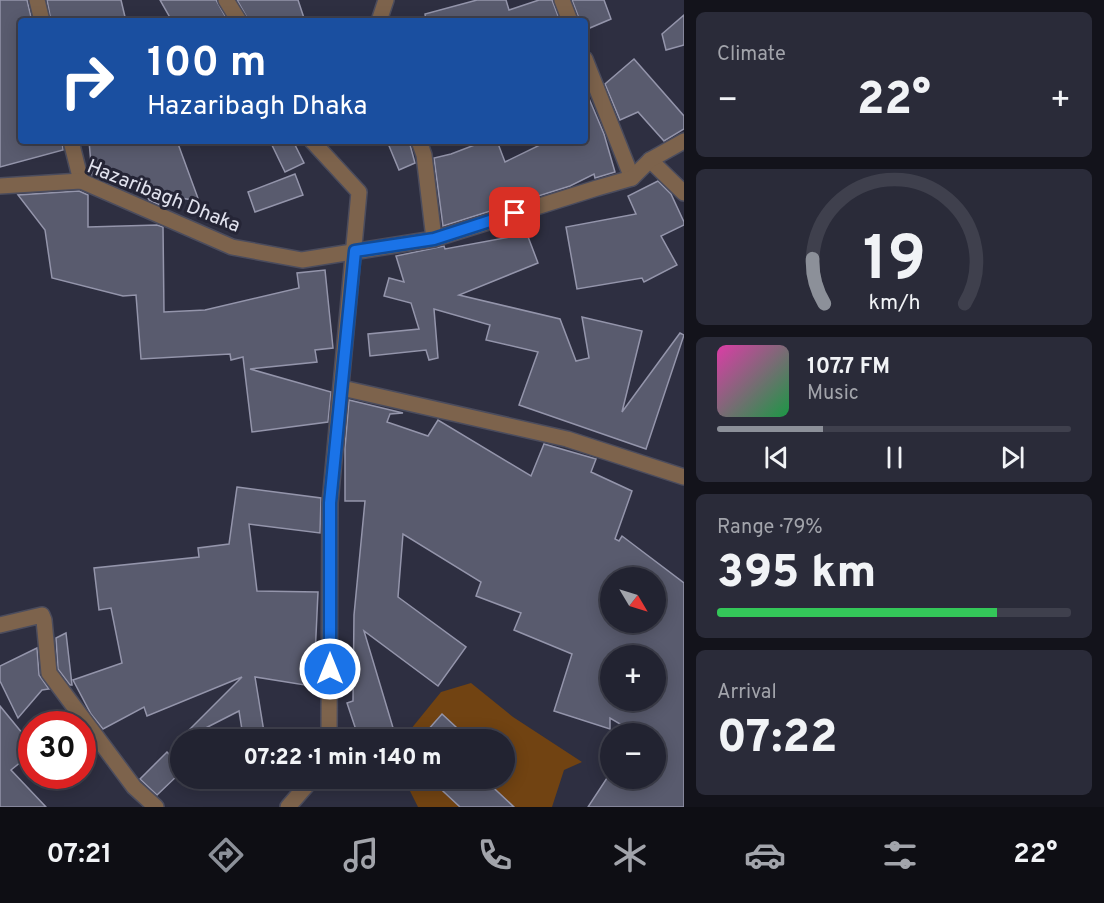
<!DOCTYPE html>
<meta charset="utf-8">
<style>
:root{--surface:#222331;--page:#2a2b39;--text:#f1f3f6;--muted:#a2a4ab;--line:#3f404d;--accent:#8c9099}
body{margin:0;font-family:Overpass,sans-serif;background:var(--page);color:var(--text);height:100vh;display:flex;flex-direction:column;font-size:22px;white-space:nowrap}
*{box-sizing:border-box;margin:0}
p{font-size:20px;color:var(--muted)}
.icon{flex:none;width:33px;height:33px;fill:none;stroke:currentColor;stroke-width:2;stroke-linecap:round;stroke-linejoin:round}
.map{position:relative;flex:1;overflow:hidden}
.sheet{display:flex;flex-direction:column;gap:12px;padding:12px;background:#13131b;width:420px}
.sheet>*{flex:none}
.guide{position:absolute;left:18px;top:18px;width:570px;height:126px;border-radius:6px;box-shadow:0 3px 15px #0003,0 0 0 2px var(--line);background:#1a4fa0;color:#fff;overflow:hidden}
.needle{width:39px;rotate:128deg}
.tools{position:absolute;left:600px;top:567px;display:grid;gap:12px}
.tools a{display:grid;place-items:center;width:66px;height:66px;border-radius:50%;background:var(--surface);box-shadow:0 3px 15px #0003,0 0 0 2px var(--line);font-size:30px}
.speed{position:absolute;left:18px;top:711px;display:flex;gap:12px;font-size:30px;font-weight:700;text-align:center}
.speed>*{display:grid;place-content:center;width:78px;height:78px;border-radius:50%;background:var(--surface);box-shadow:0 3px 15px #0003,0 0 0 2px var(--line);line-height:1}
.speed .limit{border:9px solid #d22;background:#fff;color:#111}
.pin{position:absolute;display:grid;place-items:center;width:51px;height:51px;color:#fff;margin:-26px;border-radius:12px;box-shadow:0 3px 9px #0006}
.me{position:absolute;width:66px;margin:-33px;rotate:0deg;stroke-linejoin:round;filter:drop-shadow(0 0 4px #0008)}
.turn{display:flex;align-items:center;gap:21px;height:126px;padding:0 30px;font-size:27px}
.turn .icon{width:78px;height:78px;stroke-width:2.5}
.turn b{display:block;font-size:42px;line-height:51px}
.big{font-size:45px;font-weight:800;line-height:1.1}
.sheet .card{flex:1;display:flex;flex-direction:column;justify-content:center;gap:9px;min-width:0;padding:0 21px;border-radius:9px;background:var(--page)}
.sheet .dial{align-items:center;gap:0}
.dial svg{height:156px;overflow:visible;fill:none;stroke:var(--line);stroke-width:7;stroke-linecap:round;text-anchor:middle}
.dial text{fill:var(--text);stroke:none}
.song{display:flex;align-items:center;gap:18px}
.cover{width:72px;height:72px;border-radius:9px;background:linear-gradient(135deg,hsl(320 70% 55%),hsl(140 70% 35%))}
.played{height:6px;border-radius:3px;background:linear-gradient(90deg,var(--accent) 30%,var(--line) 30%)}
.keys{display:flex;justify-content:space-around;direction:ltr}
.heat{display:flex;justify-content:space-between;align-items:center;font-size:33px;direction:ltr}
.charge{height:9px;border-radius:4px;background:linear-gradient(90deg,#34c759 79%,var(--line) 0)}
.trip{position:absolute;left:170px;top:729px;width:345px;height:60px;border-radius:30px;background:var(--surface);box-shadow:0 3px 15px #0003,0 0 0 2px var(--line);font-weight:800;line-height:60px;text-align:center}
.tabs{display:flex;height:96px;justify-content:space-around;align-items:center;background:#0e0e14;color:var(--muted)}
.tabs .icon{width:42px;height:42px}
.tabs .current{color:var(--accent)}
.tabs b{font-size:27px;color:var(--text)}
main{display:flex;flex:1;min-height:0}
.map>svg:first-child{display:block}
.green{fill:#714312}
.building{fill:#595b6e;stroke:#9495ab;stroke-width:1.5;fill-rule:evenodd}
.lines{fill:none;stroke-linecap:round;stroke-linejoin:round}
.minor-casing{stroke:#4b4c5d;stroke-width:18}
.minor{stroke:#7d634c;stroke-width:15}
.route-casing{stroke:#114b97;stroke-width:15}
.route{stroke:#1a73e8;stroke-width:10}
.labels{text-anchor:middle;stroke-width:6;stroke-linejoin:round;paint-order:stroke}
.street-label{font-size:20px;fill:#e1e2ee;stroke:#252536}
</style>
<main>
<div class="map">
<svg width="684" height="807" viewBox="0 0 684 807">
<rect width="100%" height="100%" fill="#2e2f41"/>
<polygon class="green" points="471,683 513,717 582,762 564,770 552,807 418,807 404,779 504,778 504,740 402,740 441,692"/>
<g class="building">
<polygon points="0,0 27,0 32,21 21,21 21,141 62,141 63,150 0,167"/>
<polygon points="47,0 121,0 126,21 51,21"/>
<polygon points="160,0 216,0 228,21 172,21"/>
<polygon points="237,0 298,0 305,21 249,21"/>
<polygon points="477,0 506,0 509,10 539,0 552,0 560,21 426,21 425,14"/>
<polygon points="572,0 604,0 611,19 585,30 585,21 580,21"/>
<polygon points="684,15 684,45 666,50 662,34"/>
<polygon points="634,59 684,116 684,129 664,141 638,112 620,120 605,84"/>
<polygon points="585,89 604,134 615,172 595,178 594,174 570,186 443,226 434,158 451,154 485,141 497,141 505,162 548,141 585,141"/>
<polygon points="89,141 177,141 199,201 162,195 162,206 149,200 138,179 99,178 92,175"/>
<polygon points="270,141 293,141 304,163 285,172"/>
<polygon points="387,141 409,141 415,163 399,170"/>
<polygon points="295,174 303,195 255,212 248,192"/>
<polygon points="658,181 671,194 684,222 684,225 661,236 677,265 644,282 642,278 577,289 566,227 636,214 628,196"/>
<polygon points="79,191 88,195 88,227 157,225 163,227 164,312 205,310 299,288 297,273 325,270 333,348 315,350 317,362 250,369 331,392 328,422 252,432 243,357 231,360 230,354 141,359 136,295 123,296 52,278 45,230 18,195"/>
<polygon points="527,234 538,263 459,295 560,319 576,361 589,358 582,317 642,331 622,412 680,333 684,335 646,449 519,405 538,352 486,340 490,325 434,309 438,358 429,360 426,350 370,356 368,334 419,329 411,303 384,296 389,278 404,282 396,256 444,246 445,249"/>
<path d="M349 400 403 413 390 414 387 422 428 436 438 420 531 476 544 444 596 459 591 472 632 491 615 539 619 541 622 536 684 583V807H588L607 778H656V734H637L610 718V729L554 711 572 654 514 630 521 613 476 596 481 582 403 534 398 597 466 647 438 686 364 631 394 731 368 739H359L347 703 353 701 354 615 365 501H345V448ZM610 578H656V622H610ZM610 656H656V700H610Z"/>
<polygon points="237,487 321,498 320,533 249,524 257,591 318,592 315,657 311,686 255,677 264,732 243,736 239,711 190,736 187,732 242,677 147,716 144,707 103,729 91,714 73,680 122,663 111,608 99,610 94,568 199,557 198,548 229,544"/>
<polygon points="66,633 72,685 70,685 58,669 56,638"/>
<polygon points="37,648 39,675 49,689 42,690 18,718 0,681 0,666"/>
<polygon points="0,706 32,745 32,753 11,770 46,807 0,807"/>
<polygon points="442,714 470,740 419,740"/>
<polygon points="167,752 180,765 180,773 157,795 140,779"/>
<polygon points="429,778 483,778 514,807 460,807"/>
</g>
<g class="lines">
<g class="minor-casing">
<g id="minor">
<polyline points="37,0 42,21"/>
<polyline points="226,0 239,21"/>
<polyline points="562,0 570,21"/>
<polyline points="381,21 380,18 386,0"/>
<polyline points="585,59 632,178"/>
<polyline points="71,141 81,181"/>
<polyline points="312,141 359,192 330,503 329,740"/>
<polyline points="419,141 424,155 434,239"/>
<polyline points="650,160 684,193"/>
<polyline points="0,186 81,181 232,247 302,260 434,239 597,188 632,178 650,160 684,141"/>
<polyline points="342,388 567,439 684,477"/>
<polyline points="0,625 42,615 44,620 49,673 134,787 156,807"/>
<polyline points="288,807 313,778"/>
</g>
</g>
<use href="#minor" class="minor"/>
</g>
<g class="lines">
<g class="route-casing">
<polyline id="route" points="330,669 330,503 355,251 434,239 515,213"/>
</g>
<use href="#route" class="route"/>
</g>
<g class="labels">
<g class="street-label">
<text transform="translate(164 195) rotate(22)" y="7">Hazaribagh Dhaka</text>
</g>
</g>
</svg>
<div class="tools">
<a><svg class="needle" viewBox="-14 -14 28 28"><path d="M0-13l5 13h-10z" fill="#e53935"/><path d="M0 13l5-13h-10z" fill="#a2a4ab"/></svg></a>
<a>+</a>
<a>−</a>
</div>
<div class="speed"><div class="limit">30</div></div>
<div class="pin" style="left:515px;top:213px;background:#d93025"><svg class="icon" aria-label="arrive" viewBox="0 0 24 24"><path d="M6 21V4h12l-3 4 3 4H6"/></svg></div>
<svg class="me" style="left:330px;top:669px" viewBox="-20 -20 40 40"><circle r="17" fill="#1a73e8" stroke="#fff" stroke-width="3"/><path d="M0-11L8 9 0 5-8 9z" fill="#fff"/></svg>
<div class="trip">07:22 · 1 min · 140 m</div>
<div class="guide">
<div class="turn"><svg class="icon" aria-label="right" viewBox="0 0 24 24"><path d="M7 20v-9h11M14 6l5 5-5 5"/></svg><div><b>100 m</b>Hazaribagh Dhaka</div></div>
</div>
</div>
<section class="sheet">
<div class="card"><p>Climate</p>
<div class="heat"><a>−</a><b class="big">22°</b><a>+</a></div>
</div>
<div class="card dial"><svg viewBox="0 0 100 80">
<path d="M14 69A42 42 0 1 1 86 69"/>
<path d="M14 69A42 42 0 0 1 8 46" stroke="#8c9099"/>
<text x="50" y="56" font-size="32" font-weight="700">19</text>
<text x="50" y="72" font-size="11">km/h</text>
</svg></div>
<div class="card">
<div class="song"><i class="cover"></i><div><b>107.7 FM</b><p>Music</p></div></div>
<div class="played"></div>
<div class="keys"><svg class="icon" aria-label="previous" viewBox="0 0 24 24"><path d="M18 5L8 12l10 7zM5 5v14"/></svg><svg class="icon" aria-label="pause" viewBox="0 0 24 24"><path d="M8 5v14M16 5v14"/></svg><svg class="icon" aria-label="next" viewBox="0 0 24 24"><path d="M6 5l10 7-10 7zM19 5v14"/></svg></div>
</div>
<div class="card"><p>Range · 79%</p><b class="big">395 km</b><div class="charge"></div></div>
<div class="card"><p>Arrival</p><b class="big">07:22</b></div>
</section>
</main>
<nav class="tabs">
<b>07:21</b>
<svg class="icon current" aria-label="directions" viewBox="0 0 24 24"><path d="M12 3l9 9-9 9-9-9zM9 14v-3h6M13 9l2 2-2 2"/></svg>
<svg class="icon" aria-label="music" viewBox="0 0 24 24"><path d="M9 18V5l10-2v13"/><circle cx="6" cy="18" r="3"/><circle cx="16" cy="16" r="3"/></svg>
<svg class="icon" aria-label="phone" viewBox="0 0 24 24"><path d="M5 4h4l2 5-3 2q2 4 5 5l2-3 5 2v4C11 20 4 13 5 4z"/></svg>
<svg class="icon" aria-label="climate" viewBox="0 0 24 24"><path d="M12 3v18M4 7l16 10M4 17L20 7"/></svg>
<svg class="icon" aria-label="car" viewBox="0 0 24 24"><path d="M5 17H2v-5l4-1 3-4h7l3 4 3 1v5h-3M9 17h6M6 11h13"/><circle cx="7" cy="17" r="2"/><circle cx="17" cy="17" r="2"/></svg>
<svg class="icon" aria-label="filters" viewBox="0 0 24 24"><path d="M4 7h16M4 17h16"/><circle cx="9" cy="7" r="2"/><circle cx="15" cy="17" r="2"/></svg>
<b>22°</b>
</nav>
